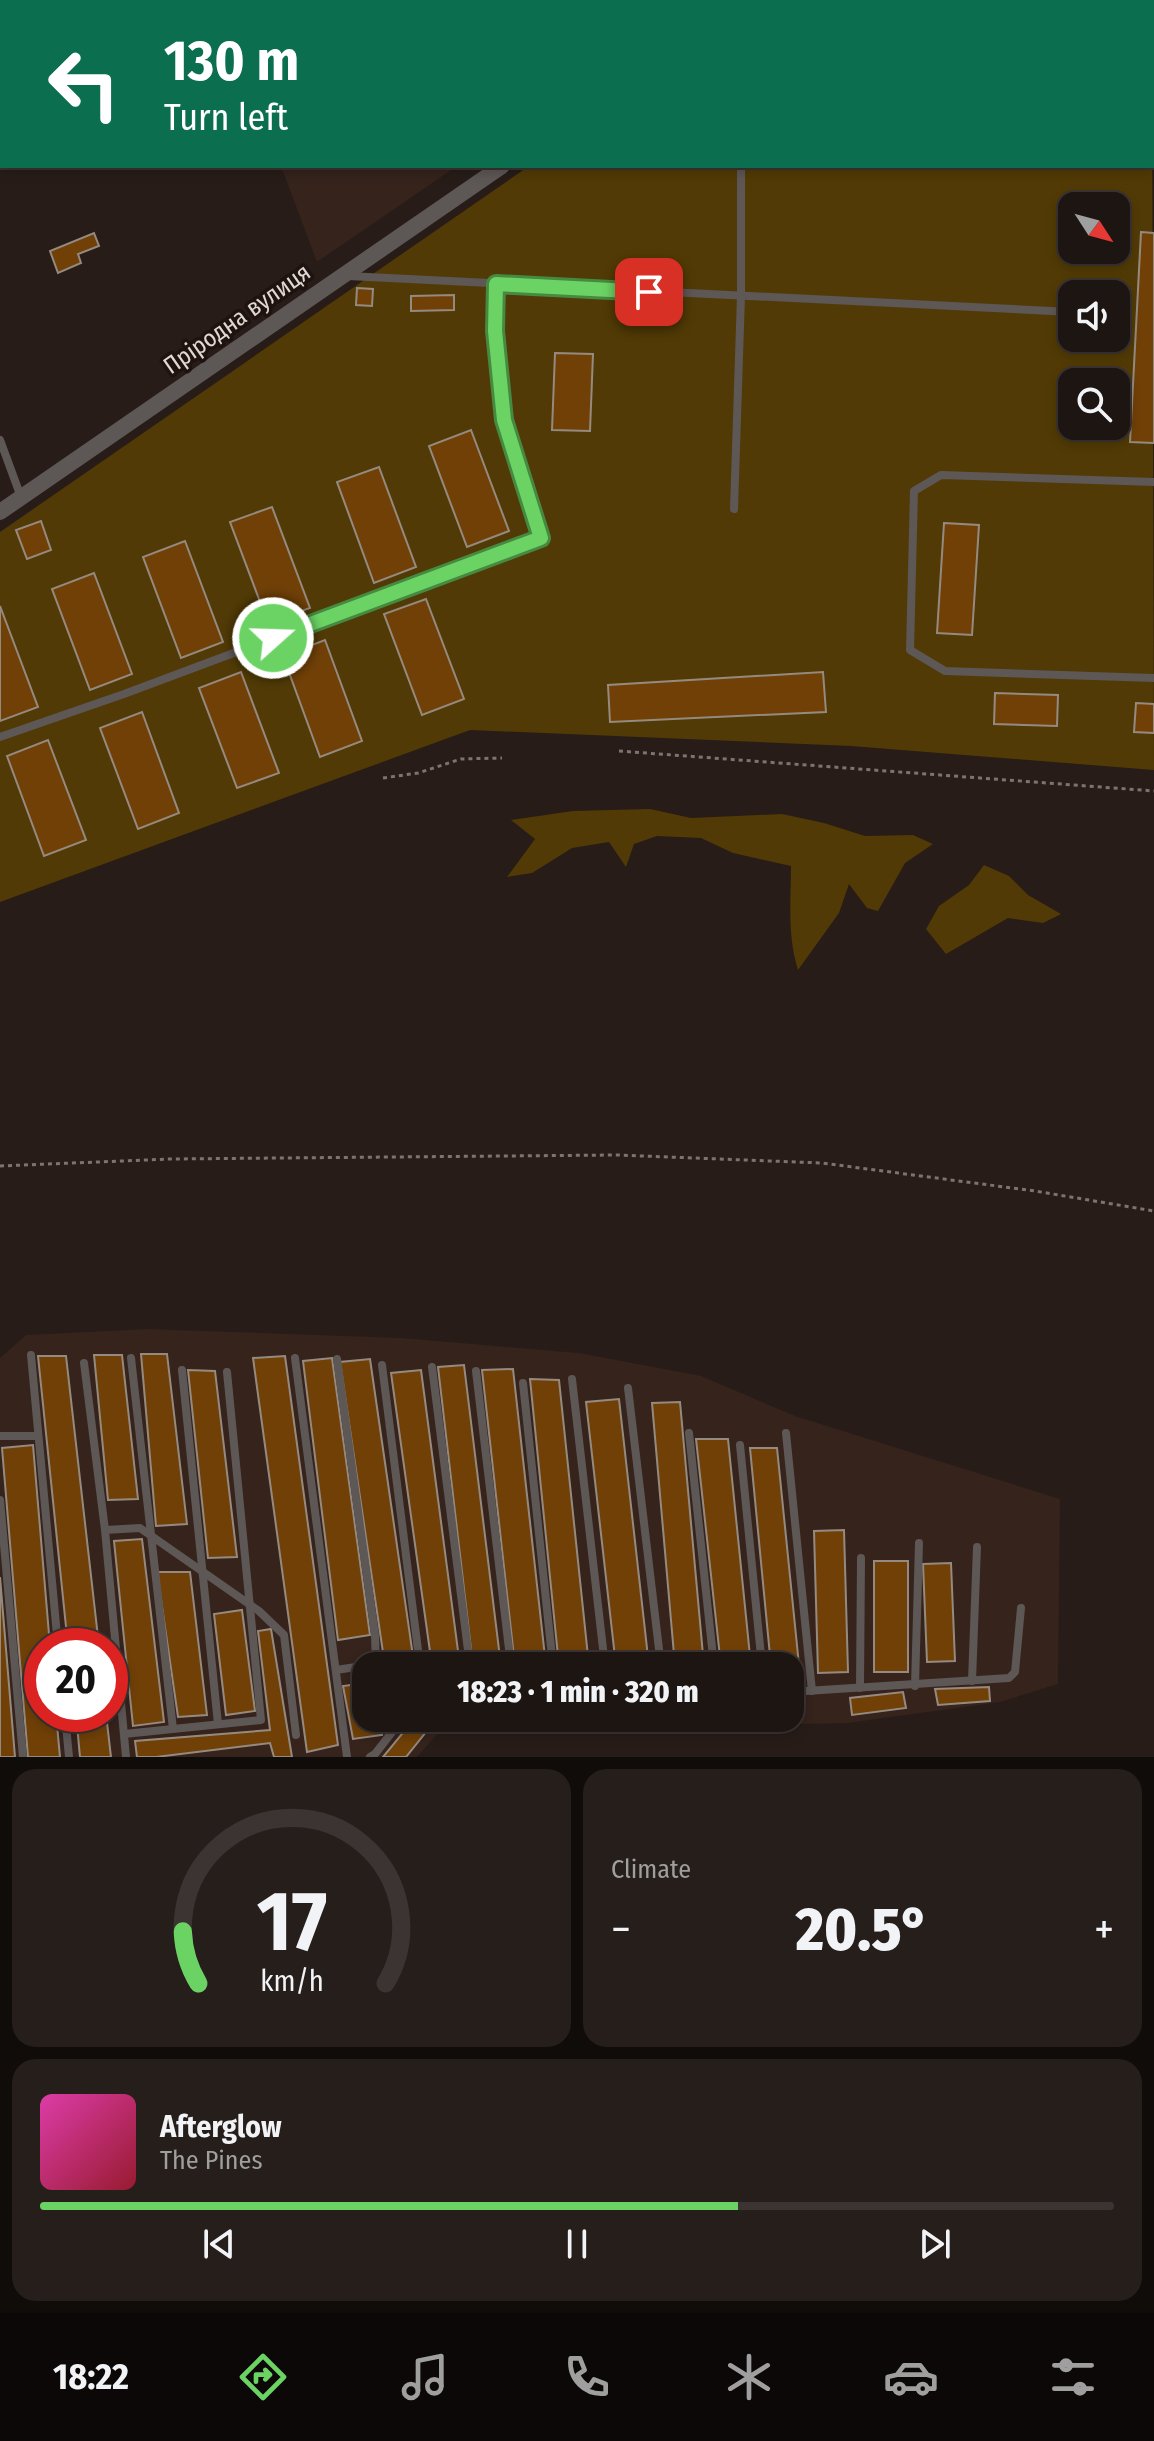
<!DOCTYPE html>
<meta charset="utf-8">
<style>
:root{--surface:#1d1512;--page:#251e1b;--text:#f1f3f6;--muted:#a09f9f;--line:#3b3432;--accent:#6bd363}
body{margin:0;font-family:"Fira Sans Condensed",sans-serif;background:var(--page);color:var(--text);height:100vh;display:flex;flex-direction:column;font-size:30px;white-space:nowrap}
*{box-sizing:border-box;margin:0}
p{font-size:26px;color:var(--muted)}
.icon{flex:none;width:44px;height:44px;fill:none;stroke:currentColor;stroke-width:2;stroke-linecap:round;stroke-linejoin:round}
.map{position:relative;height:1757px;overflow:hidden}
.details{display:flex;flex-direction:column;gap:12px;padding:12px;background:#100c0a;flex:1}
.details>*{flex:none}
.guide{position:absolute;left:0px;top:0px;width:1154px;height:168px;box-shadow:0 4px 12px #0003,0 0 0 2px var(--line);background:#0b6e4f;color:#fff;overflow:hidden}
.needle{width:52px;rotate:126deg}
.buttons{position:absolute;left:1058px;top:192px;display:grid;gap:16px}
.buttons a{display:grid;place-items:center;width:72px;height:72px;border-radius:16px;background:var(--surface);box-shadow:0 4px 12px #0003,0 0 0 2px var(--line);font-size:40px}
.speed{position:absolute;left:24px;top:1628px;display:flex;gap:16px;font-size:40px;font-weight:700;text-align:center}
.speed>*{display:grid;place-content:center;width:104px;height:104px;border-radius:50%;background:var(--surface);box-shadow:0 4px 12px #0003,0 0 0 2px var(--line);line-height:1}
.speed .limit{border:12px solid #d22;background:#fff;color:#111}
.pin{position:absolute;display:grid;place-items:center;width:68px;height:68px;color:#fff;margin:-34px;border-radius:16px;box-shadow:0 4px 12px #0006}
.me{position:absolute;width:88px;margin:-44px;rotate:70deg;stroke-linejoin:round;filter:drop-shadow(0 0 6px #0008)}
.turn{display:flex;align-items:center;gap:28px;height:168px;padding:0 32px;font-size:36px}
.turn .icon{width:104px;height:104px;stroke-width:2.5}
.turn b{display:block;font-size:56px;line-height:68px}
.big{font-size:60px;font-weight:800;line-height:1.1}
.details .widget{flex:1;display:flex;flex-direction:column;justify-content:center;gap:12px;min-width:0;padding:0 28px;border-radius:24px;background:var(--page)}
.details .dial{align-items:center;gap:0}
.dial svg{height:208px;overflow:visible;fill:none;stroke:var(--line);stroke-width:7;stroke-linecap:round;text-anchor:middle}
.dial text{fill:var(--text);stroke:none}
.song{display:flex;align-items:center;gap:24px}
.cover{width:96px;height:96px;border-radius:12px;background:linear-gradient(135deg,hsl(320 70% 55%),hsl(350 70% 35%))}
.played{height:8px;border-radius:4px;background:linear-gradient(90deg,var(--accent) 65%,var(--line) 65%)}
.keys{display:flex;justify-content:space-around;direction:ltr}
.heat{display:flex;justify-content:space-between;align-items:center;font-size:44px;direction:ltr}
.details .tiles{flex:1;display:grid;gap:12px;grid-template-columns:1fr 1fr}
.widget:last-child{grid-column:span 2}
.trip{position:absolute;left:352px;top:1652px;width:452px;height:80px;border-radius:24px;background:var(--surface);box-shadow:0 4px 12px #0003,0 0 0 2px var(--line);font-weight:800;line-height:80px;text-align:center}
.tabs{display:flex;height:128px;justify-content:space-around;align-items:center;background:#0c0807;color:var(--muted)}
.tabs .icon{width:56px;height:56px}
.tabs .current{color:var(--accent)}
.tabs b{font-size:36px;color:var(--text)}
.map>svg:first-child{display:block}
.built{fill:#35231c;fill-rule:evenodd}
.green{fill:#513a05;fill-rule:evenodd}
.building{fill:#704007;stroke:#958a80;stroke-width:2}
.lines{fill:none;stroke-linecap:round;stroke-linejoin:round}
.path{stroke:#7d7470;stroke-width:3;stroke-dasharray:4 4;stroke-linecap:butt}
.lane{stroke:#5d5756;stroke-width:8}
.street{stroke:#5d5756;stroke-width:16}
.route-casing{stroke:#468940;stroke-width:20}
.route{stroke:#6bd363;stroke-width:14}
.labels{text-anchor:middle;stroke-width:7;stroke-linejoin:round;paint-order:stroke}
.street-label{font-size:24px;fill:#e0d8d5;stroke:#1e130f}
</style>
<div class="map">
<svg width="1154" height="1757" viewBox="0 0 1154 1757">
<rect width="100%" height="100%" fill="#271c18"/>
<g class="built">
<polygon points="0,0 107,0 2,2 0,39"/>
<polygon points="219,0 557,0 558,2 220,2"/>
<polygon points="281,166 457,166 317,262"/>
<path d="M147 1329 402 1338 579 1353 701 1376 795 1416 1060 1499 1058 1684 1000 1702 848 1723 552 1730 442 1729 417 1757H0V1358L26 1335ZM42 1646H110V1714H42ZM366 1666H790V1718H366Z"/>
</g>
<g class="green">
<path d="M1152 49 1154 770 851 746 470 730 0 902V532L529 166H1152ZM1072 206H1116V250H1072ZM1072 294H1116V338H1072ZM1072 382H1116V426H1072Z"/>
<path d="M650 809 691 818 782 814 824 823 865 836 913 835 933 844 905 863 878 911 867 908 849 884 839 913 798 970C787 935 791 901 791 866L733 853 701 838 657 836 634 844 626 867 609 842 572 848 532 873 507 877 535 839 511 820 573 811Z"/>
<polygon points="984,865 1009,876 1028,895 1061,914 1043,923 1008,918 946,954 926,929 939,906 969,885"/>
</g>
<g class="building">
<polygon points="157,0 198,0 198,2 152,2"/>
<rect x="1152" y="75" width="2" height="38"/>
<polygon points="1141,232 1154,233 1154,443 1130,442"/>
<polygon points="94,233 99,246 78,254 81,263 58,273 50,251"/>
<polygon points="357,288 373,289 372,306 356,305"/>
<polygon points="454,295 454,310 411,311 411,296"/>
<polygon points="555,353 593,354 590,431 552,430"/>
<polygon points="471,430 509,531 467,547 429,446"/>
<polygon points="379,467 416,567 374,583 337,482"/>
<polygon points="272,507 310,608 268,623 230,522"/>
<polygon points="41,521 51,550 27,559 16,530"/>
<polygon points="944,523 979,525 972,635 937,633"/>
<polygon points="185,541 223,642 181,658 143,557"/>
<polygon points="94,573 132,674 90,690 52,589"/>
<polygon points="426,599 464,699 422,715 384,614"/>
<polygon points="0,606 38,707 0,721"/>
<polygon points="325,640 362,741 320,757 283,656"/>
<polygon points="241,672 279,773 237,788 199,688"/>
<polygon points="823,672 826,712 610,722 608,685"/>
<polygon points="995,693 1058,695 1057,726 994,724"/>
<polygon points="1136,703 1154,704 1154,733 1134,732"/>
<polygon points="142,712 179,813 138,829 100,728"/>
<polygon points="48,740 86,840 44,856 7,756"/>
<polygon points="141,1354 167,1354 187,1524 156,1526"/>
<polygon points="94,1355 122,1355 138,1499 108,1500"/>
<polygon points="38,1356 66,1356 99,1646 68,1646"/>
<polygon points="285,1356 338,1745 307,1752 253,1358"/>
<polygon points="332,1358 370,1635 338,1640 303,1361"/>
<polygon points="370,1359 414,1663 385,1666 340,1362"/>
<polygon points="464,1365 501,1666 473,1666 438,1367"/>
<polygon points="513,1369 546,1666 515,1666 482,1370"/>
<polygon points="188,1370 215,1371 237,1557 208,1558"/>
<polygon points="421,1370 460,1666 432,1666 391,1373"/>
<polygon points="530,1379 559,1380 589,1666 559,1666"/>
<polygon points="619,1399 649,1666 616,1666 586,1402"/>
<polygon points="680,1402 704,1666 675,1666 652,1403"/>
<polygon points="696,1439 728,1439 751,1666 721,1666"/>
<polygon points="33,1445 50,1646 42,1646 42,1714 56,1714 60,1757 28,1757 2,1448"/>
<polygon points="750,1448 777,1448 800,1675 790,1676 790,1666 771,1666"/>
<polygon points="844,1530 848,1672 818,1673 814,1531"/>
<polygon points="142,1539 164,1722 133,1726 114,1541"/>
<rect x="874" y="1561" width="34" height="111"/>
<polygon points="951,1563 955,1661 927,1662 923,1564"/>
<polygon points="157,1572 190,1572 207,1715 178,1717"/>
<polygon points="0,1577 15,1757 0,1757"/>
<polygon points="242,1610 255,1711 226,1715 214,1614"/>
<polygon points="271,1629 292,1757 274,1757 270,1743 156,1757 137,1757 135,1741 270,1730 258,1631"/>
<polygon points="366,1683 366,1718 379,1718 382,1735 353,1739 343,1686"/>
<polygon points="989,1687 990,1701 938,1705 935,1689"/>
<polygon points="903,1692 906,1708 852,1715 850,1698"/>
<polygon points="76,1714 106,1714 111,1757 80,1757"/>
<polygon points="415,1718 428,1718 434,1722 406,1757 383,1757"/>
<polygon points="548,1718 753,1718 548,1725"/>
</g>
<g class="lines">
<g class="path">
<polyline points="575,0 577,2"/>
<polyline points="619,751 1154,791"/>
<polyline points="383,778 418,773 461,759 502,758"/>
<polyline points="0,1166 170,1159 617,1155 822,1163 1035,1191 1154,1211"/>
</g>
<g class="lane">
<polyline points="348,276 1072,312"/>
<polyline points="0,440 21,497"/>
<polyline points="1154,482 941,475 914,491 910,650 945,671 1154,678"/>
<polyline points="734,509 741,296 741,166"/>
<polyline points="0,737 124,694 541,538 504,420 495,331 496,284"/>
<polyline points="31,1355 58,1646"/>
<polyline points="131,1358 173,1729"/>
<polyline points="295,1358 347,1757"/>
<polyline points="337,1359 375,1635 376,1666"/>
<polyline points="84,1363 105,1530 126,1757"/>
<polyline points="382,1365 420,1666"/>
<polyline points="432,1367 470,1666"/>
<polyline points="182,1370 218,1724"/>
<polyline points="476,1371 511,1666"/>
<polyline points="572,1379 605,1666"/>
<polyline points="523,1383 553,1666"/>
<polyline points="628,1388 661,1666"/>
<polyline points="689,1433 714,1666"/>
<polyline points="786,1433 812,1691"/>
<polyline points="0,1436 38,1436"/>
<polyline points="740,1445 762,1666"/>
<polyline points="0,1500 23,1757"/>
<polyline points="105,1530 140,1528 259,1611 284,1635 296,1735"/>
<polyline points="336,1670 376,1664"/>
<polyline points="972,1681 977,1547"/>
<polyline points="915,1686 919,1543"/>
<polyline points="860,1688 861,1558"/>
<polyline points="790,1692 1009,1678 1015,1672 1021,1608"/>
<polyline points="65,1714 69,1757"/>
<polyline points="124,1734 261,1720 227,1372"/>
<polyline points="370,1757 375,1754 403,1718"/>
</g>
<g class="street">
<polyline points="979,0 990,2"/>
<polyline points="740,2 743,0"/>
<polyline points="1152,31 1154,31"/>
<polyline points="0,512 502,166"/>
</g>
</g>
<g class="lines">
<g class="route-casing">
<polyline id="route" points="273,638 541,538 504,420 495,331 496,284 649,292"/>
</g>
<use href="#route" class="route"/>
</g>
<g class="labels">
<g class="street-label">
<text transform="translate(237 319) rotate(-35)" y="8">Пріродна вулиця</text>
</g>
</g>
</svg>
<div class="buttons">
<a><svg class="needle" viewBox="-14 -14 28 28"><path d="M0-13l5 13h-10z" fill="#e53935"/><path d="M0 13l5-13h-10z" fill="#a09f9f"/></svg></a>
<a><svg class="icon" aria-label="sound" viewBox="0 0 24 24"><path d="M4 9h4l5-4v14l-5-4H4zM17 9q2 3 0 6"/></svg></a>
<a><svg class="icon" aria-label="search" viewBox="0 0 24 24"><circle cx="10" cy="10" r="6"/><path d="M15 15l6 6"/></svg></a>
</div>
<div class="speed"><div class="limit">20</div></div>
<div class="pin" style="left:649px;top:292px;background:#d93025"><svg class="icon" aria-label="arrive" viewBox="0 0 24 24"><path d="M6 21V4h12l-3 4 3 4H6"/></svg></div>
<svg class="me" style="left:273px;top:638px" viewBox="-20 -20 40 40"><circle r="17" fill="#6bd363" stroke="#fff" stroke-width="3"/><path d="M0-11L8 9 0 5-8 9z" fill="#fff"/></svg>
<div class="trip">18:23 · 1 min · 320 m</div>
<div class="guide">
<div class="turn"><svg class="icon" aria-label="left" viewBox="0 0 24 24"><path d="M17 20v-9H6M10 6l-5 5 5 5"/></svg><div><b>130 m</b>Turn left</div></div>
</div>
</div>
<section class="details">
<div class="tiles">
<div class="widget dial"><svg viewBox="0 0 100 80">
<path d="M14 69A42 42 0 1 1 86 69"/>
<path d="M14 69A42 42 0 0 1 8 49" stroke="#6bd363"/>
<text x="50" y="56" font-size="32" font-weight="700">17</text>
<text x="50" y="72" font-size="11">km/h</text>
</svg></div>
<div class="widget"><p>Climate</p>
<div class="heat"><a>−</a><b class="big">20.5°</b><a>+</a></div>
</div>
<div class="widget">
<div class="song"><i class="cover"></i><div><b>Afterglow</b><p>The Pines</p></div></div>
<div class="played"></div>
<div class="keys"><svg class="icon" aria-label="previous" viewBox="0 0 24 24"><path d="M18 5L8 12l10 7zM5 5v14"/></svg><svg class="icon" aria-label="pause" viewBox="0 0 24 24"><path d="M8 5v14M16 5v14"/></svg><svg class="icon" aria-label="next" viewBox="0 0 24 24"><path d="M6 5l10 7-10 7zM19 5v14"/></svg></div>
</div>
</div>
</section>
<nav class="tabs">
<b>18:22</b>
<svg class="icon current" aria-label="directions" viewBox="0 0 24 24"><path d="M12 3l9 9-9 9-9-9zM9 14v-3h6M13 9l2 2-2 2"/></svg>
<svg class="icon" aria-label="music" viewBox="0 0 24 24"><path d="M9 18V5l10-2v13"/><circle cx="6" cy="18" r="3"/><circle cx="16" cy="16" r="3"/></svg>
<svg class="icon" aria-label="phone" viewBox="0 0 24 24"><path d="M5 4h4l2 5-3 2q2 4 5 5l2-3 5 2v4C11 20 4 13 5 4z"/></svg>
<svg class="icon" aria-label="climate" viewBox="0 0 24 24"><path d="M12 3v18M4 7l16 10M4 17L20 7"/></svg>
<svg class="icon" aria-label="car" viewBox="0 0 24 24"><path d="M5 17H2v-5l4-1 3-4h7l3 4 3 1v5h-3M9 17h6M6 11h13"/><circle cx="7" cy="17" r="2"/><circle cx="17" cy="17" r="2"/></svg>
<svg class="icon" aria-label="filters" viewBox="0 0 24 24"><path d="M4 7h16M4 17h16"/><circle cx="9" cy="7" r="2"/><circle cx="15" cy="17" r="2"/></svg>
</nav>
